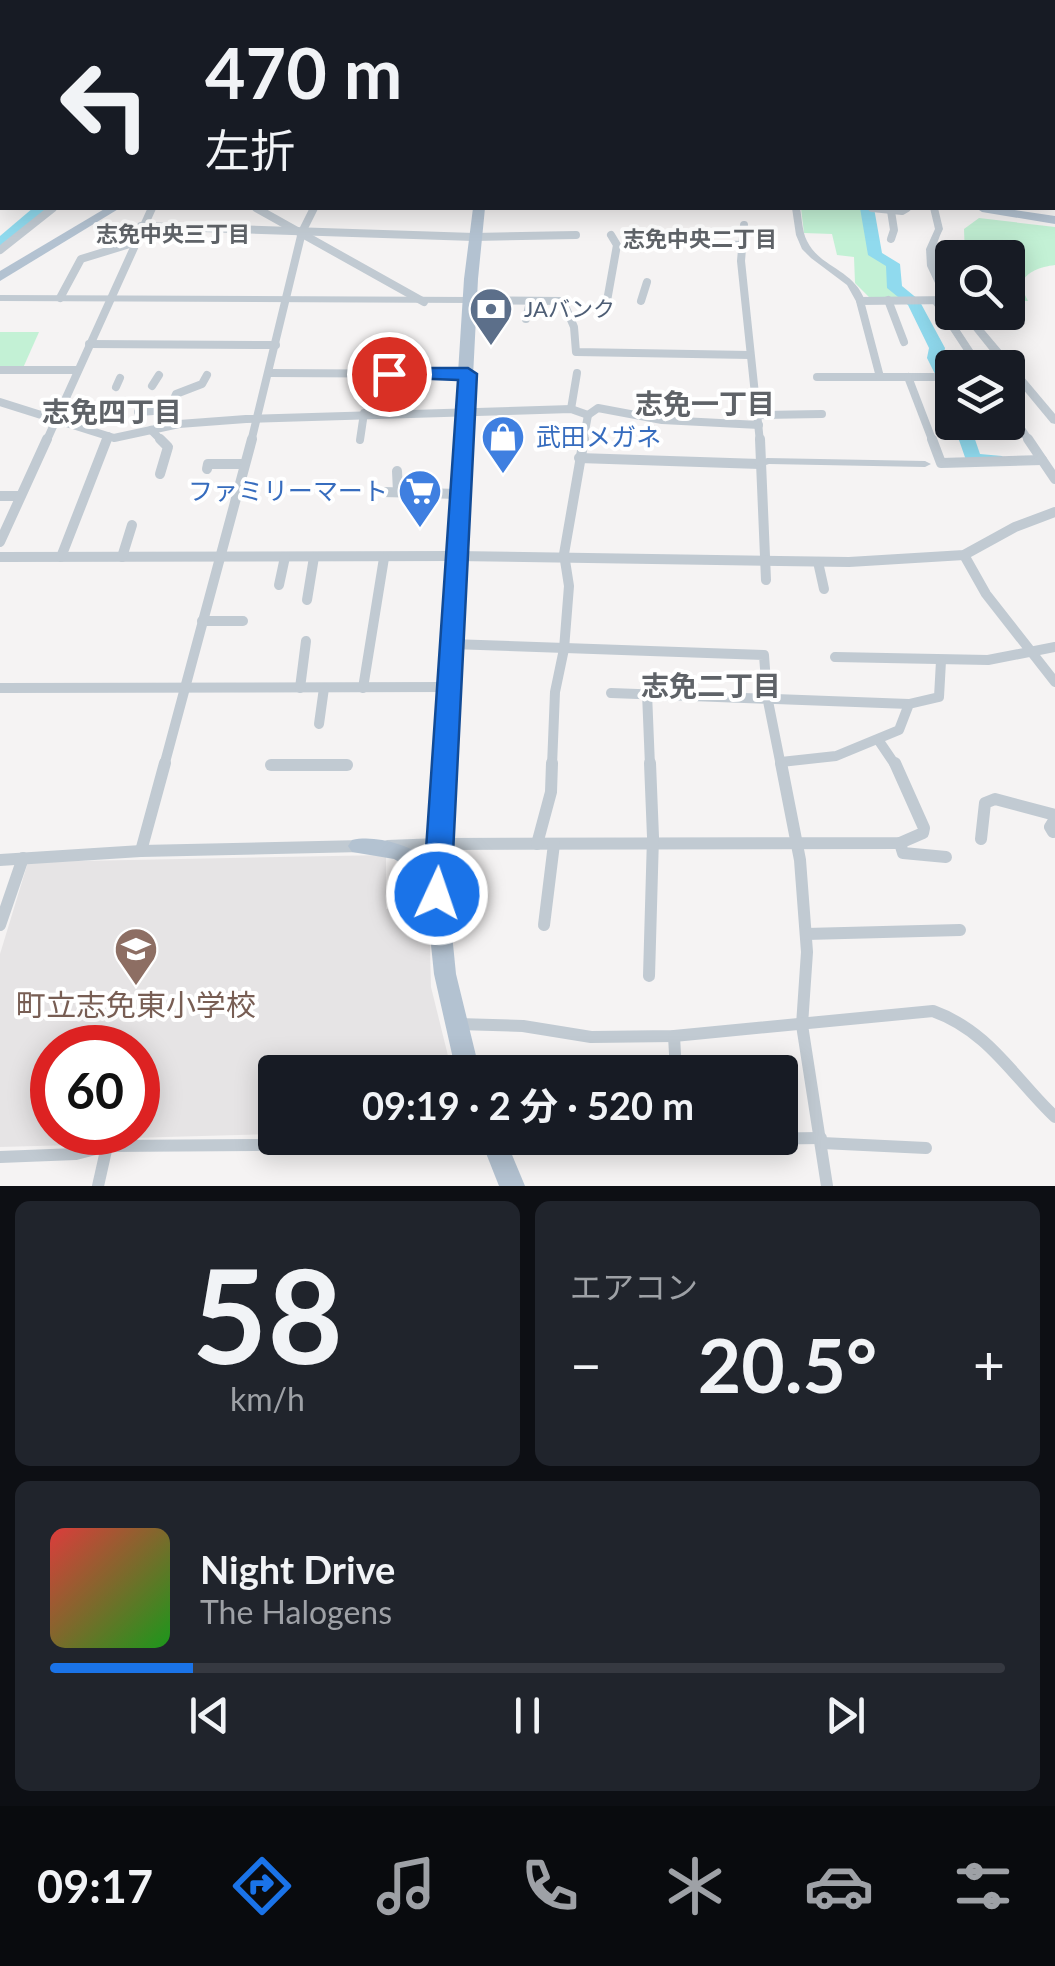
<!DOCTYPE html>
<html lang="ja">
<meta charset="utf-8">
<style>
:root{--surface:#171b24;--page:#20242c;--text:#f1f3f6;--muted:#9ea1a6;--line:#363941;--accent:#1a73e8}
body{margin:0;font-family:Lato,"Noto Sans JP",sans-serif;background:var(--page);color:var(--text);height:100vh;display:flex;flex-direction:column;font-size:38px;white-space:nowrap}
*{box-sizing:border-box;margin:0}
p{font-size:32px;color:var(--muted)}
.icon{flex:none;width:55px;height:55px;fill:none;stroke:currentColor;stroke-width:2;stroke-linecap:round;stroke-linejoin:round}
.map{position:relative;height:1186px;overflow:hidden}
.sheet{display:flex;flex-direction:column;gap:15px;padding:15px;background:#0d0f14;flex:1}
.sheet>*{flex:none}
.hud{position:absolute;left:0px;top:0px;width:1055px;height:210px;box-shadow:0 5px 25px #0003;background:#171b24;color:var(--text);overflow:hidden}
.buttons{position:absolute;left:935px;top:240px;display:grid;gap:20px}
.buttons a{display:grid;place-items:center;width:90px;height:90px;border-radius:10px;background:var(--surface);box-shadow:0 5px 25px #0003;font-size:50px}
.speed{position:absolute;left:30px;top:1025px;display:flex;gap:20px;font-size:50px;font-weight:700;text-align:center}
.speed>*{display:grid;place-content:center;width:130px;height:130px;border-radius:50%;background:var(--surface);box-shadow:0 5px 25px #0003;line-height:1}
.speed .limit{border:15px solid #d22;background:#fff;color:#111}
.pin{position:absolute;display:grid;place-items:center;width:85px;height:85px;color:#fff;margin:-42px;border:5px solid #fff;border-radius:50%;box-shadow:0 2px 10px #0007}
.me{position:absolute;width:110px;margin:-55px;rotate:3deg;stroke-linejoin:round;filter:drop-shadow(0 0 8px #0008)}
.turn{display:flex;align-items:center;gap:35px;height:210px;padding:0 40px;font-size:45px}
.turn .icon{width:130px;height:130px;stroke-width:2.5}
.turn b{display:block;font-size:70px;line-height:85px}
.big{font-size:75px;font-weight:700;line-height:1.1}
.sheet .tile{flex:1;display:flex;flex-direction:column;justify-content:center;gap:15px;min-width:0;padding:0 35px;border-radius:15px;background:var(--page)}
.sheet .dial{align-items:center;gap:0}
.dial b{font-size:130px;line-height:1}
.song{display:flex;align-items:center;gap:30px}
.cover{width:120px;height:120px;border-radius:15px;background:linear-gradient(135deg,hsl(0 70% 55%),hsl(120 70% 35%))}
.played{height:10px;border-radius:5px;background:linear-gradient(90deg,var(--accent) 15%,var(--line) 15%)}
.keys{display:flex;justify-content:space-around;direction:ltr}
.heat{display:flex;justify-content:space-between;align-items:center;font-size:55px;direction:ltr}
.sheet .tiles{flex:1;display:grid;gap:15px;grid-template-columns:1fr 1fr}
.tile:last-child{grid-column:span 2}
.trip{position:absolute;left:258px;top:1055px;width:540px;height:100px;border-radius:10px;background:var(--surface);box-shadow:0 5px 25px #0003;font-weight:700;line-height:100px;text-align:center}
.tabs{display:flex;height:160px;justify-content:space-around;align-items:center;background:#090b0e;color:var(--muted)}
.tabs .icon{width:70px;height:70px}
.tabs .current{color:var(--accent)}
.tabs b{font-size:45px;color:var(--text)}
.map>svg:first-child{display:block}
.education{fill:#e6e4e5}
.green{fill:#c3f1d5}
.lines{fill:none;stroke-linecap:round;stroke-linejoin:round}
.river{fill:#90daee;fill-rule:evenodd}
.minor-far3{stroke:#c1cad2;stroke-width:6}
.minor-far2{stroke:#c1cad2;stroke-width:8}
.minor-far1{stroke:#c1cad2;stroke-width:10}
.minor{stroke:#c1cad2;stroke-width:12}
.tertiary{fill:#c1cad2;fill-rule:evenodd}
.primary{fill:#b3c2d1;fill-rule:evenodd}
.wall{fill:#b0b2b7}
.route{fill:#1a73e8;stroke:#114b97;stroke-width:2.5}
.labels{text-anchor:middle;stroke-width:8;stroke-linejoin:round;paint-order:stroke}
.far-neighbourhood-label{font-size:22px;font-weight:bold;fill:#5f6368;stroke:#fff}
.far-service-label{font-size:22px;fill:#4e5e75;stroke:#fff;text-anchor:start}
.shop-label{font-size:25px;fill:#366cbe;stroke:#fff;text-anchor:start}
.neighbourhood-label{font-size:28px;font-weight:bold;fill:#5f6368;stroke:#fff}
.near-education-label{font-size:30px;fill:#785e54;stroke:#fff}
</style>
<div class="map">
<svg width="1055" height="1186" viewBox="0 0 1055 1186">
<rect width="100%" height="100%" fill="#f5f3f3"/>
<polygon class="education" points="386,855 386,909 419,906 429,913 431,987 452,1072 275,1072 275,1134 130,1138 119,1133 138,1132 138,1048 52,1048 52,1132 80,1133 74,1145 0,1147 0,954 28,862"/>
<g class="green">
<polygon points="801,208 869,208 873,255 892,265 896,291 908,298 869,297 855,283 854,257 837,255 832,234 804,233"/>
<path d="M979 218 1055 227V265C1040 267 1027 271 1020 285L1028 301H1008V258L965 257 964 229Z"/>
<polygon points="0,332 39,332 23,368 0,368"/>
</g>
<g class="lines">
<g class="river">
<rect x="628" y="0" width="10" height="2"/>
<polygon points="33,208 48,208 0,247 0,236"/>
<polygon points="860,208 874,208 882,253 900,264 902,286 919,300 945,348 943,358 952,377 952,397 944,392 927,358 929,348 908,305 887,288 886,266 868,255"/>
<polygon points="952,420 969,422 980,454 1002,456 1005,460 1002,464 967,463"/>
</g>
<g class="minor-far3">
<polyline points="159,0 183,2"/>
<polyline points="0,136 2,132"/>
</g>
<g class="minor-far2">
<polyline points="256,208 424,302"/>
<polyline points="872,208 902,211 907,208"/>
<polyline points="891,211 894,230 891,239"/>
<polyline points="744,225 741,261 760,442"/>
<polyline points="141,226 474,237 576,235"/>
<polyline points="662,242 742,245"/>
<polyline points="0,250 53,208"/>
<polyline points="60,298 81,259 133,243"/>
<polyline points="471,300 563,301 574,327 576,352 750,355"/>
<polyline points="888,300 904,342"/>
<polyline points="607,301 617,245 611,235"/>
<polyline points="641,301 647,282"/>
<polyline points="936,301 980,368"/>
<polyline points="526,319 530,301"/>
<polyline points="89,344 276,345"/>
<polyline points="0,370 76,370"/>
<polyline points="270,373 468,374"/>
<polyline points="817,377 952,377"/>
<polyline points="880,377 860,301 952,300"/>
<polyline points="908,377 933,442"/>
<polyline points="152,386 159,375"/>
<polyline points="116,387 120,378"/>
<polyline points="0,402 114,438 179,424 246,419 571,409 588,415 598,408 662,420 759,425"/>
<polyline points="571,409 577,373"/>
<polyline points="1008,410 1030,442"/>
<polyline points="138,412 169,410 176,394 202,384 207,375"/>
<polyline points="758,415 822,414"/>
<polyline points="151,430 163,442"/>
<polyline points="360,440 364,413"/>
<polyline points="46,442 152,208"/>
<polyline points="106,442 108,436"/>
<polyline points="251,442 302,232 314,208"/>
<polyline points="583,442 588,415"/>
</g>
<g class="minor-far1">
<polyline points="760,439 766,580"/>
<polyline points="932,439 941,463 1042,460"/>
<polyline points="1028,439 1055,479"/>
<polyline points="579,458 760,464"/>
<polyline points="207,469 208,464 243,464"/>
<polyline points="397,471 398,492"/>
<polyline points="160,474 168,447 160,439"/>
<polyline points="383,492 459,494"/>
<polyline points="0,496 20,496"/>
<polyline points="0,542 47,439"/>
<polyline points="964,555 986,594 1055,682"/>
<polyline points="0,557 455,556 849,562 964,555 1015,527 1055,512"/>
<polyline points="61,557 107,439"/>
<polyline points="122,557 132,525"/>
<polyline points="818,562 824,589"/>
<polyline points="279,585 285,557"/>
<polyline points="307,600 314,557"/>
<polyline points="202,621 243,621"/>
<polyline points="451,644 764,655 767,696 781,766"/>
<polyline points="835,657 988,660 1055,647"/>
<polyline points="0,688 448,687"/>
<polyline points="300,688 306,641"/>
<polyline points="363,688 384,558"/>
<polyline points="611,693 909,704"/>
<polyline points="647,693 650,766"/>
<polyline points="319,724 324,688"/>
<polyline points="879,741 896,766"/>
<polyline points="781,762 836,756 899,730 909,704 939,697 941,661"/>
<polyline points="271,765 347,765"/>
<polyline points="164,766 252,439"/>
<polyline points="552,766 555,692 564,649 569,586 564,554 584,439"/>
</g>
<g class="minor">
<polyline points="781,763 800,860 807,952 802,1025 827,1186"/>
<polyline points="271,765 347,765"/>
<polyline points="1053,832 1050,827 1055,819"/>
<polyline points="981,839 985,803 995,799 1055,815"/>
<polyline points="900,843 903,853 946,857"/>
<polyline points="439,844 900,843 923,833 924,828 895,763"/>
<polyline points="537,844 551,792 552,763"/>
<polyline points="141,851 165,763"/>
<polyline points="0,925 23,858"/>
<polyline points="544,925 554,844"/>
<polyline points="806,934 960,930"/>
<polyline points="649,976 653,837 650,763"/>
<path d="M458 1024 523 1026 591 1037 674 1036 933 1011C989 1031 1014 1078 1055 1117"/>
<polyline points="674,1036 676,1072"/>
<polyline points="734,1139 821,1138"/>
<polyline points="822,1143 926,1148"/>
<polyline points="0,1157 76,1154 107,1146 375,1144 406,1138"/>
<polyline points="98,1186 107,1146"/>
</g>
<g class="tertiary">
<polygon points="140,0 148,0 145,2 138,2"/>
<polygon points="0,49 2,49 2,53 0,54"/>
<rect x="0" y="172" width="2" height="4"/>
<path d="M792 208H800C802 219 802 231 807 241 820 268 854 269 865 301L863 303H857L847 285 811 258 802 249 796 235Z"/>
<path d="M930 208H938L943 229C934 247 932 262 942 280 948 289 953 292 952 303L949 302 935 283 927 266 926 249 935 229Z"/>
<polygon points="0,295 471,297 476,300 471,303 0,301"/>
<polygon points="959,312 969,312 1055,414 1055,424 1051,423 1008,371 1008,368 1004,368"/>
<polygon points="767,458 925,461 931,464 925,467 769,464 760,467 754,464"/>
<polygon points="439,838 444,840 447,844 444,848 439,850 387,852 382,850 379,846 382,842 387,840"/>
<polygon points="362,840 367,842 370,846 367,850 362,852 141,857 0,866 0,854 141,845"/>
</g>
<g class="primary">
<polygon points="503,0 513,0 515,2 505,2"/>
<polygon points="1055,2 1055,8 1052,9 1052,3"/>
<polygon points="106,208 120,208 0,281 0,271"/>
<path d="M473 208H485L478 279 447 884 456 974 480 1072H456L434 974 425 886 408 867 394 859 352 852 348 846 352 840C375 835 408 844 427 859L464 279Z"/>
<polygon points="976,208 1001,208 1055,216 1055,224 982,212"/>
<polygon points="480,1138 505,1138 525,1186 499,1186"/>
</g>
</g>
<polygon class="wall" points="911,0 1037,0 1036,2 944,2"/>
<polygon class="route" points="389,368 468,368 477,374 451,894 447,902 437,905 427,902 423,894 458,380 382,377 382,370"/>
<defs>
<g id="bank-pin" transform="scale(2.25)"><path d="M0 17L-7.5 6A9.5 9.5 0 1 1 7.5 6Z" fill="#5c6f8a" stroke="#fff"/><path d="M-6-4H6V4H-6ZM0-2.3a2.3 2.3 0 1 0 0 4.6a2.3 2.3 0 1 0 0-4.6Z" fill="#fff"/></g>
<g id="shop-pin" transform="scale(2.25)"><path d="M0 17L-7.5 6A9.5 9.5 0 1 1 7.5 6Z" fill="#3f7fe0" stroke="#fff"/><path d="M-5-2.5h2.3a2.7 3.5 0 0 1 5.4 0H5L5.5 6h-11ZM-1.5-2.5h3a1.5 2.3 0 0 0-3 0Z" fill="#fff"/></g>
<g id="supermarket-pin" transform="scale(2.25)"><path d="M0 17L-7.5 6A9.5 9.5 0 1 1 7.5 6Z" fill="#3f7fe0" stroke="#fff"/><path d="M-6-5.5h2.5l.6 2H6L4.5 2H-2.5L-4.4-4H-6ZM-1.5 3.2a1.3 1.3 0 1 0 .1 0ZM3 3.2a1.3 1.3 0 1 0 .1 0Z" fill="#fff"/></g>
<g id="school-pin" transform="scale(2.25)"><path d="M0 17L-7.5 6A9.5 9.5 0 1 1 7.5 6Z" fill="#8d6e63" stroke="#fff"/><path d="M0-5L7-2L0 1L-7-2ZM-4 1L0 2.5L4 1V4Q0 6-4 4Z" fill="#fff"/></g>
</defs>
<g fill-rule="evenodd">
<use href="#bank-pin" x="491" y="309"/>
<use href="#shop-pin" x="503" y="437"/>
<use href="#supermarket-pin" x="420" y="491"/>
<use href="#school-pin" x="136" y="949"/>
</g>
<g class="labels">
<g class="far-neighbourhood-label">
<text x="173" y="242">志免中央三丁目</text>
<text x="700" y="247">志免中央二丁目</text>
</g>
<g class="far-service-label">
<text x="524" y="317">JAバンク</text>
</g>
<g class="shop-label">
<text x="536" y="446">武田メガネ</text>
<text x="388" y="500" text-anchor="end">ファミリーマート</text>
</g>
<g class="neighbourhood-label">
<text x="705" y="414">志免一丁目</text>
<text x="112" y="422">志免四丁目</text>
<text x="711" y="696">志免二丁目</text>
</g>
<g class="near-education-label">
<text x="136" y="1016">町立志免東小学校</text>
</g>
</g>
</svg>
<div class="buttons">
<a><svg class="icon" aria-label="search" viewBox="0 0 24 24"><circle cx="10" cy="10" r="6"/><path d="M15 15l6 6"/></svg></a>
<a><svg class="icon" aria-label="layers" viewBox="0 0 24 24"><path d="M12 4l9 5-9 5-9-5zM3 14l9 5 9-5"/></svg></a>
</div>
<div class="speed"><div class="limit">60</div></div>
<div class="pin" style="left:389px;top:374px;background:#d93025"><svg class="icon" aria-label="arrive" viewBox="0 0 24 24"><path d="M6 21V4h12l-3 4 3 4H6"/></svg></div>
<svg class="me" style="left:437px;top:894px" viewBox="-20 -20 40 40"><circle r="17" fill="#1a73e8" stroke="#fff" stroke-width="3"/><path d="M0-11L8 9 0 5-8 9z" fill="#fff"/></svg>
<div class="trip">09:19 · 2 分 · 520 m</div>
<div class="hud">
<div class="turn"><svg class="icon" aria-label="left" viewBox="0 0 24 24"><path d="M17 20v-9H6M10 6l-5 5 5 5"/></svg><div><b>470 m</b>左折</div></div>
</div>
</div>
<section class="sheet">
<div class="tiles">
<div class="tile dial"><b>58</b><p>km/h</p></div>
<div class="tile"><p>エアコン</p>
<div class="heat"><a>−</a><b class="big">20.5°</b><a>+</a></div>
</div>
<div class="tile">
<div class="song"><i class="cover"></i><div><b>Night Drive</b><p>The Halogens</p></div></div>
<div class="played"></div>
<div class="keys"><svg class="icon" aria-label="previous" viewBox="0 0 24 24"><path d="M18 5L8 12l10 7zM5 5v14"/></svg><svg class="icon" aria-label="pause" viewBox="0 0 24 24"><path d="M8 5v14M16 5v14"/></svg><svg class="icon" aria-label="next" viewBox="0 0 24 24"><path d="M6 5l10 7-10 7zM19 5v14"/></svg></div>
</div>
</div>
</section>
<nav class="tabs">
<b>09:17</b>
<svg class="icon current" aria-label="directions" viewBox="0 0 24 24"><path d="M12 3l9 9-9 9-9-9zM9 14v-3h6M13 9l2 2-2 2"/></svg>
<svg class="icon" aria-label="music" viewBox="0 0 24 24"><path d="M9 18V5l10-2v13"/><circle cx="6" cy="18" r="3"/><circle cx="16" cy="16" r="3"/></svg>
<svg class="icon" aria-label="phone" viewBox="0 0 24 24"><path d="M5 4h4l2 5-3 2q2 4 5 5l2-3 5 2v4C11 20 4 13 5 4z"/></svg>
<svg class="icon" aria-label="climate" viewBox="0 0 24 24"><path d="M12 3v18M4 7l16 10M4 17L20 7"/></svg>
<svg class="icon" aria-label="car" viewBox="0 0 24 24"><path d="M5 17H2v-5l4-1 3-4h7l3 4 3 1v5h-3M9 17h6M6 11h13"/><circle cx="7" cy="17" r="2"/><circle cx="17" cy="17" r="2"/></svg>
<svg class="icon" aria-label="filters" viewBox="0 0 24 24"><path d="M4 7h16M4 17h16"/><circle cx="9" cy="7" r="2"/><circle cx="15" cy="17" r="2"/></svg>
</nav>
